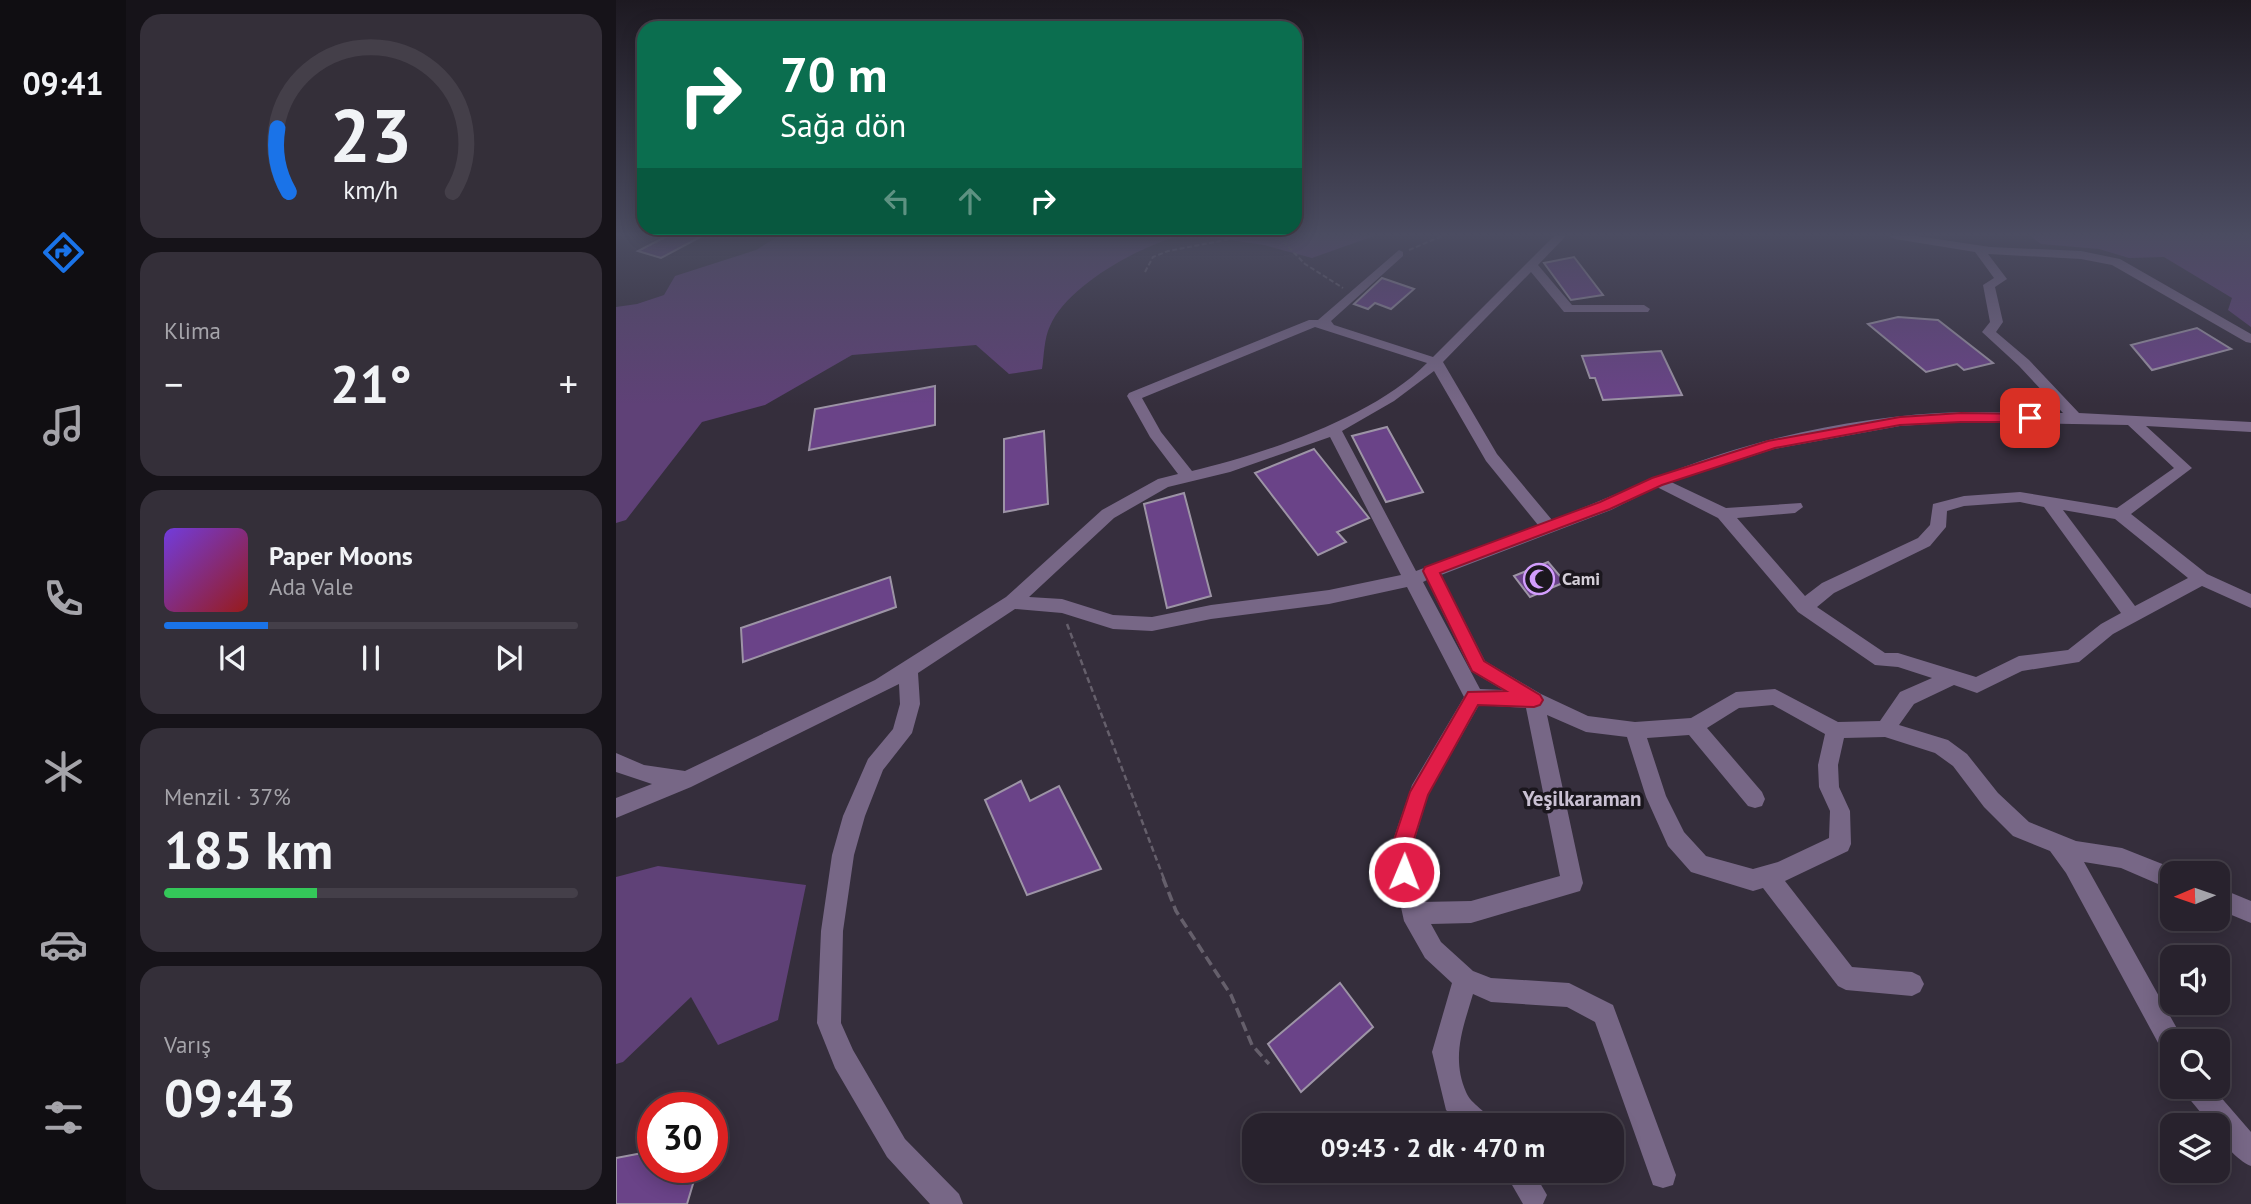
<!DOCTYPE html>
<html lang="tr">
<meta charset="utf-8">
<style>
:root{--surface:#28222d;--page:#342f39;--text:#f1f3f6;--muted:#a5a4aa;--line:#443f49;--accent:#1a73e8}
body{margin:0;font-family:"PT Sans",sans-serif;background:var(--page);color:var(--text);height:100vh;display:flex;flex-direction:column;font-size:26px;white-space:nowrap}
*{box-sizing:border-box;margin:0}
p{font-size:23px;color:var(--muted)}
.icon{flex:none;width:38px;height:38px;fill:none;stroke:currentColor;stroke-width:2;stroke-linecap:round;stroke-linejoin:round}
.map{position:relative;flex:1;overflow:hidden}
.panel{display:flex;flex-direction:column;gap:14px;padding:14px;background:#161319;width:490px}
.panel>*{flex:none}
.top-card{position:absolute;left:21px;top:21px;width:665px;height:214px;border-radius:21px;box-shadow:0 4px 18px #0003,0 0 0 2px var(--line);background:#0b6e4f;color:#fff;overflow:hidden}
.needle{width:46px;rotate:268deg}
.controls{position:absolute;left:1544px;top:861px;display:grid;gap:14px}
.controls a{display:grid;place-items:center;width:70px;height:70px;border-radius:14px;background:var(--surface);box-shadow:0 4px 18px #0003,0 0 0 2px var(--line);font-size:35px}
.speed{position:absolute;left:21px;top:1092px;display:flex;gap:14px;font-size:35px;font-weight:700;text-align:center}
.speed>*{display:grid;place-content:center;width:91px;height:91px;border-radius:50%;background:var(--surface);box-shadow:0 4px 18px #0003,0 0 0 2px var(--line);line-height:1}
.speed .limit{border:10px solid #d22;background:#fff;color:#111}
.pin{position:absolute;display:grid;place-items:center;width:60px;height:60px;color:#fff;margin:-30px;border-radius:14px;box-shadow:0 4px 10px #0006}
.me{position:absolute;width:77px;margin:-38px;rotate:1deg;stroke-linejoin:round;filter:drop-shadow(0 0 5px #0008)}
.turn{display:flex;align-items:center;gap:24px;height:147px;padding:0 28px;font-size:32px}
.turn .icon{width:91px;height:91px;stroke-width:2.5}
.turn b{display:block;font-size:49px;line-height:60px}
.lanes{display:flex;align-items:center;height:66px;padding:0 28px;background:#0003;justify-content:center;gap:35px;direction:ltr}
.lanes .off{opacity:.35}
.big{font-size:52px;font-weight:800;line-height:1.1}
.panel .tile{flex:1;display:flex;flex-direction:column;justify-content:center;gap:10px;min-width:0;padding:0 24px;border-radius:21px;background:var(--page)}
.panel .dial{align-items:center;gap:0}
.dial svg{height:182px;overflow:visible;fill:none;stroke:var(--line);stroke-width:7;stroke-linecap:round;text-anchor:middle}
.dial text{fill:var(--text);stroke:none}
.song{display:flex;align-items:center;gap:21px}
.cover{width:84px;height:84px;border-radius:10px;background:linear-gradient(135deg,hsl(260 70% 55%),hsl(0 70% 35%))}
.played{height:7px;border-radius:4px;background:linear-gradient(90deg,var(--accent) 25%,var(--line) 25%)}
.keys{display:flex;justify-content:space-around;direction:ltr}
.heat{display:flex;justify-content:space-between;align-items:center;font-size:38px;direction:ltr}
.charge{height:10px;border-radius:5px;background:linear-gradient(90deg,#34c759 37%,var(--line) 0)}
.trip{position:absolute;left:626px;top:1113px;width:382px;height:70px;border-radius:21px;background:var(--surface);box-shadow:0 4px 18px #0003,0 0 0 2px var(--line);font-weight:800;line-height:70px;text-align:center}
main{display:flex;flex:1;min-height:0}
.menu{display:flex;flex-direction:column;width:126px;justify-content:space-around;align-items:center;background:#100e12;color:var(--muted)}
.menu .icon{width:49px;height:49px}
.menu .current{color:var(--accent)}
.menu b{font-size:32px;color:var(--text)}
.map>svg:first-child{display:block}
.green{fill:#5f4177}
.building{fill:#6a4388;stroke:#9d94a6;stroke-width:2}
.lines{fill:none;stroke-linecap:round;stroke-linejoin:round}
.path-far2{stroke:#655f6b;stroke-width:2;stroke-dasharray:5 2.5;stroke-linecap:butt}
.path-far1{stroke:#655f6b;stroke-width:2.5;stroke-dasharray:6 3.5;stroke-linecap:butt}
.path{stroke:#655f6b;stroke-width:3.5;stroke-dasharray:10 5;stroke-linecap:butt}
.minor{fill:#776786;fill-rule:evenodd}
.route{fill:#e11d48;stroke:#92132f;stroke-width:2}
.labels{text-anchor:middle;stroke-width:7;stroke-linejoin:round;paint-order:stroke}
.poi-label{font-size:18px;font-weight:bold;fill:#d4cfd8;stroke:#1b171e;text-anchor:start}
.quarter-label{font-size:21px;font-weight:bold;fill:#cac1d3;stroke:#1b171e}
</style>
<main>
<nav class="menu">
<b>09:41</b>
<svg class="icon current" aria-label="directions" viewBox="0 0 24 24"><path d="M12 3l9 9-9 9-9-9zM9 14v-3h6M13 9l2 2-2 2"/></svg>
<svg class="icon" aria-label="music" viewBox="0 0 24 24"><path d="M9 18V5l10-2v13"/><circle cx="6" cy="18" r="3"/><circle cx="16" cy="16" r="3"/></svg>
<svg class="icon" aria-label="phone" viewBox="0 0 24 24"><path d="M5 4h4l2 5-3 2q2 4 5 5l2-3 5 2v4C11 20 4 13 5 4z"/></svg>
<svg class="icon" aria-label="climate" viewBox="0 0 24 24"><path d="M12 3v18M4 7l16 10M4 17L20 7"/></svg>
<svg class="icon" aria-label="car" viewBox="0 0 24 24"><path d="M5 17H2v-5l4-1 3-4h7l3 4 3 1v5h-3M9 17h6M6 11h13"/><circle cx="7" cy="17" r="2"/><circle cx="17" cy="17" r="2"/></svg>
<svg class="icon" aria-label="filters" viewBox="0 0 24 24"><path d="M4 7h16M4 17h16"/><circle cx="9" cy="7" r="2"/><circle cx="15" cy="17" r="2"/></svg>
</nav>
<section class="panel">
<div class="tile dial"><svg viewBox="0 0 100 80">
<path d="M14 69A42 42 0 1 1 86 69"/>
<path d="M14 69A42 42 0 0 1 9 41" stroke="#1a73e8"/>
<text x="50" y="56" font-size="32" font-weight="700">23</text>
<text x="50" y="72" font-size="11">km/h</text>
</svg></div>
<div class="tile"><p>Klima</p>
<div class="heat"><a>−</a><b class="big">21°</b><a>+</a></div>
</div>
<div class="tile">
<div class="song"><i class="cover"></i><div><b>Paper Moons</b><p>Ada Vale</p></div></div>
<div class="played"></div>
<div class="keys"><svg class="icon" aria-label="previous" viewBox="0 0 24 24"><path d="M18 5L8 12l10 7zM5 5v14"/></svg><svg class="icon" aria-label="pause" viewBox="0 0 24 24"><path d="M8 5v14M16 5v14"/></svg><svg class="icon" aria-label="next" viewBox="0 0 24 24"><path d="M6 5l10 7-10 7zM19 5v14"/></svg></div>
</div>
<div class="tile"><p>Menzil · 37%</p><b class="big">185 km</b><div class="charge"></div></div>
<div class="tile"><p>Varış</p><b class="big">09:43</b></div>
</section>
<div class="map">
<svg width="1635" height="1204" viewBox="0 0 1635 1204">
<rect width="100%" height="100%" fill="#352e3c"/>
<g class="green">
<path d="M163 236H564C523 246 451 286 434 326 428 338 428 356 426 369L393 374 360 345 236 355 149 405 86 422 10 520 0 523V307L21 304 48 295 59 276 140 250Z"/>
<polygon points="587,236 758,236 696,258 648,245"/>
<polygon points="1414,236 1635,236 1635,327 1612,310 1616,298 1548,257 1513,258 1483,249 1425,244"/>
<polygon points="42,866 190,885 162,1020 102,1045 75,997 7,1062 0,1064 0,877"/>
</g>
<g class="building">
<polygon points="51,236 86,236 45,258 22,251"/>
<polygon points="958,257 987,295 955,300 928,263"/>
<polygon points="766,278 798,289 775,309 759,303 752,309 738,304"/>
<polygon points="1282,317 1322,320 1377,363 1348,370 1341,364 1310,372 1252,324"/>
<polygon points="1581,328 1615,349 1536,370 1515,345"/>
<polygon points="1045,351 1066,395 987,400 979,378 974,378 966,356"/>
<polygon points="319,386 319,425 193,450 199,409"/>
<polygon points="771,427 807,492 770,502 736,436"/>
<polygon points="428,431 432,504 388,512 388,439"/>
<polygon points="698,449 753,518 721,532 730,542 702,555 639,473"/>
<polygon points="568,493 595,596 551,608 528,504"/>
<polygon points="932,562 949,582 914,597 898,576"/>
<polygon points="274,577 280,607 127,662 125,628"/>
<polygon points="405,781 414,801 443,786 485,869 411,895 369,800"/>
<polygon points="724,983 757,1027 685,1092 652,1044"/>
<polygon points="37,1151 37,1167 82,1167 71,1204 0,1204 0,1158"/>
</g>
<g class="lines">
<g class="path-far2">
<polyline points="662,236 689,264 727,288"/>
<polyline points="793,250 826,236"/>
<polyline points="529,272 537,257 552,251 630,236"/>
</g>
<polyline class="path-far1" points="451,624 548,879"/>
<polyline class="path" points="547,878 560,911 615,995 636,1045 653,1064"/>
<g class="minor">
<path d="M938 236H950L922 265 956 305H1028L1034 309 1032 312H948L915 272 827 362 881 454 936 520C993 498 1047 473 1105 454 1179 430 1267 414 1345 412 1379 412 1413 413 1447 413L1403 366 1366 332 1374 322 1367 285 1378 278 1359 252 1279 239 1273 236H1301L1374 247 1465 251 1504 259 1635 334V343L1630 342 1496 265 1465 259 1372 254 1391 279 1379 287 1387 322 1380 332 1413 360 1463 413 1635 422V432L1530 426 1576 468 1515 514 1591 574 1635 594V608L1586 586 1497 634 1463 662 1406 671 1361 693 1338 685 1298 704 1283 725 1332 740 1351 754 1382 793 1413 822 1460 841 1506 848 1564 871 1556 873V890L1505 868 1468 862 1568 1041H1556V1055L1547 1052 1450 873 1434 851 1397 836 1368 807 1337 766 1319 753 1269 737 1228 738 1222 765 1223 787 1234 811 1235 844 1232 851 1169 881 1236 967 1296 972 1304 976 1308 984 1304 992 1296 996 1230 990 1222 986 1147 888 1137 891 1075 872 1052 846 1030 797 1011 737 970 732 931 715 967 883 964 891 855 923 815 924 825 942 857 971 875 978 953 983 997 1005 1060 1175 1057 1185 1047 1188 1037 1185 979 1022 951 1007 875 1002 857 994C847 1028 835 1057 850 1092 855 1105 872 1111 878 1125H846L830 1110 816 1052 836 983 809 958 788 921 773 852 796 785 848 697 791 587 713 604 595 619 536 631 497 629 446 613 399 609 302 673 304 704 296 733 267 770 249 816 238 855 227 931 225 1023 237 1050 289 1139 343 1194 347 1204H314L271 1157 219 1068 201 1023 205 931 216 855 227 816 252 759 277 729 284 704 283 684 75 787 0 818V798L36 784 0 772V753L28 765 69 771 259 680 390 597 486 510 542 479 562 474 534 437 511 396 513 393 693 320H702L783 250 787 252V256L715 321 718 325 817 357ZM699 327 811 363C758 417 648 454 576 471L545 432 526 398ZM818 371 870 461 922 525 800 571 726 431 778 401ZM1345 422 1512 425 1558 468 1501 508 1404 492 1348 496 1317 504 1314 525 1302 538 1206 583 1189 596 1121 518 1179 513 1187 507 1185 503 1110 508 1055 482 1158 449 1284 426ZM714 437 785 575 713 590 595 605 536 617 497 615 446 599 413 597 498 518 552 487 614 472ZM1041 487 1102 518 1182 612 1259 665 1282 667 1316 678 1284 692 1264 721 1222 722 1159 689 1120 692 1075 718 1019 722 972 716 925 694 869 661 825 575 995 510ZM1404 502 1428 507 1505 613 1485 624 1452 650 1403 656 1360 677 1282 653H1269L1201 607 1218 593 1314 546 1330 527 1331 511 1348 506ZM1447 510 1499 519 1572 578 1519 606ZM811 580 855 671 887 690 864 689 807 582ZM863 705 910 708 944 876 855 901 805 902 795 852 812 795ZM1157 705 1209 734 1202 765 1203 787 1214 811 1213 838 1162 862 1137 869 1090 856 1068 832 1050 796 1031 738 1073 735 1132 806 1139 808 1146 806 1149 799 1146 792 1091 728 1123 708Z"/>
<polygon points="1601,887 1635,901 1635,923 1601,909"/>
<path d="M1567 1087H1596L1635 1132V1166C1622 1161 1601 1140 1601 1125H1595L1571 1096Z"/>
<polygon points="888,1171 917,1171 931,1195 927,1204 907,1204"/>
</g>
</g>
<linearGradient id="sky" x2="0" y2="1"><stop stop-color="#1d1921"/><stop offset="0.58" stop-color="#4b4c61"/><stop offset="1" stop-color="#4b4c61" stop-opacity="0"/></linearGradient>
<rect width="1635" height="405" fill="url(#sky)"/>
<polygon class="route" points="1345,413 1414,414 1420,418 1414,422 1345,422 1284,425 1159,448 1046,485 994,509 824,573 868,661 924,695 927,700 924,705 918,707 862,705 812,795 794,852 798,872 795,879 788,882 781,879 774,852 794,792 852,692 890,691 856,671 807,571 809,567 984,502 1036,478 1152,441 1284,417"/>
<defs>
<g id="mosque-ring" transform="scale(1.575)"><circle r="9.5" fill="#1b171e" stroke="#d29dfd" stroke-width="1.5"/><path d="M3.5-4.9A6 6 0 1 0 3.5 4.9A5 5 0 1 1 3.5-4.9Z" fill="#d29dfd"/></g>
</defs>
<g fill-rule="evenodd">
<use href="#mosque-ring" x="923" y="579"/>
</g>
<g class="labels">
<g class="poi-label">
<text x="946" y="585">Cami</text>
</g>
<g class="quarter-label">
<text x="966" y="806">Yeşilkaraman</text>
</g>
</g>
</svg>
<div class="controls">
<a><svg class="needle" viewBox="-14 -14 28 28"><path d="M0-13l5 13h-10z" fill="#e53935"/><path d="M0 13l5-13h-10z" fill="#a5a4aa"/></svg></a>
<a><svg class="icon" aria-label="sound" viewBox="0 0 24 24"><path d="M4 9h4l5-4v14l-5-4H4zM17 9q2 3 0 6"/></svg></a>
<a><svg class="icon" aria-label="search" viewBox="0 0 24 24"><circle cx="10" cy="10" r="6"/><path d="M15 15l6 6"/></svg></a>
<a><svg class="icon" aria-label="layers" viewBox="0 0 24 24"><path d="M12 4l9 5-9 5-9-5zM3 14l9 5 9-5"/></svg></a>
</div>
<div class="speed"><div class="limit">30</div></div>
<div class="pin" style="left:1414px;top:418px;background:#d93025"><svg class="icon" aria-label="arrive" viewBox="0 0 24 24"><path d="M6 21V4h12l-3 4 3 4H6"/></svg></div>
<svg class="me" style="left:788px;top:872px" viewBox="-20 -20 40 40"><circle r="17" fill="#e11d48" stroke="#fff" stroke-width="3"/><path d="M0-11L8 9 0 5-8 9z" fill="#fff"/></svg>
<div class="trip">09:43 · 2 dk · 470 m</div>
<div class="top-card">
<div class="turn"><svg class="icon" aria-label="right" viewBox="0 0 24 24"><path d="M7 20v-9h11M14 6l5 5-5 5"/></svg><div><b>70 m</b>Sağa dön</div></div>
<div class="lanes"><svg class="icon off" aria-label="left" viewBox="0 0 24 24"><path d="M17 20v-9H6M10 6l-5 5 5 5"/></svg><svg class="icon off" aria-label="ahead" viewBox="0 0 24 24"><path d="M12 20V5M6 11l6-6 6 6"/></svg><svg class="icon" aria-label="right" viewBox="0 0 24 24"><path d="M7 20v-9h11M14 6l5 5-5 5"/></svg></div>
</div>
</div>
</main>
